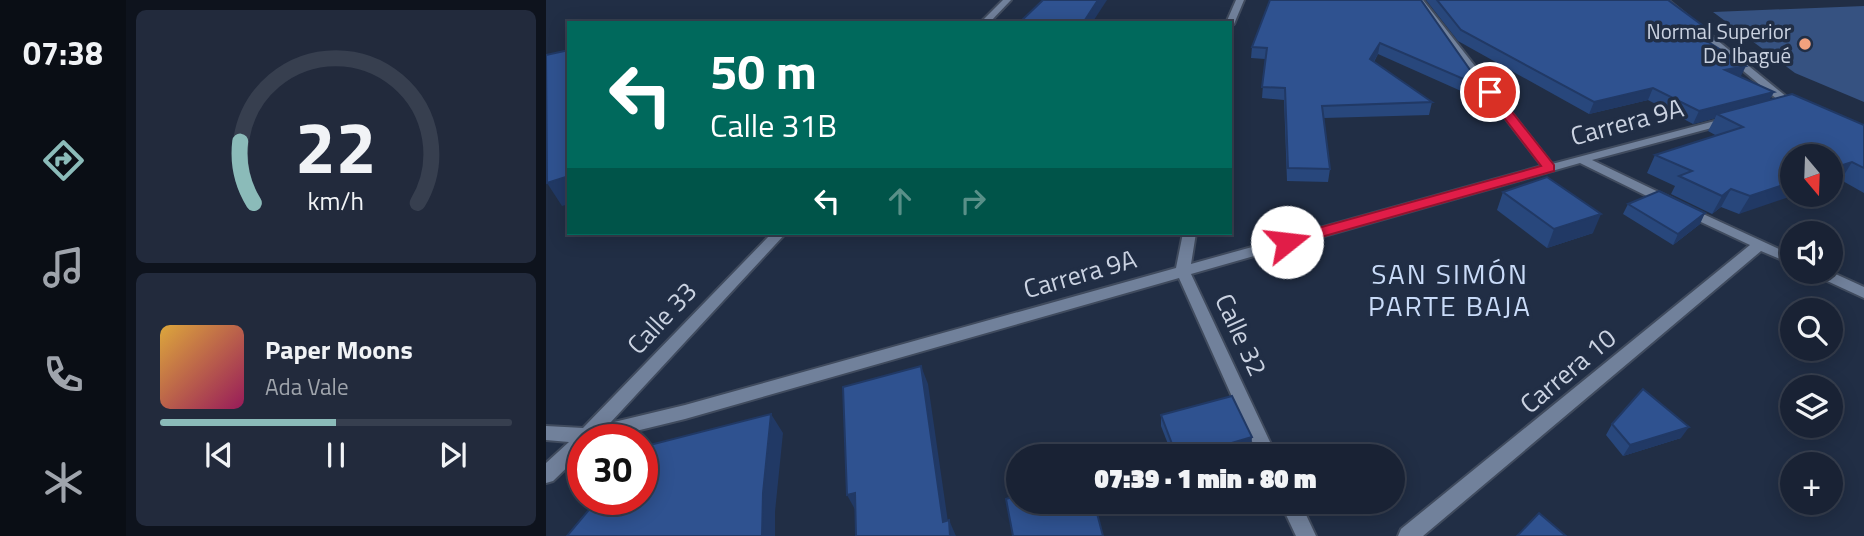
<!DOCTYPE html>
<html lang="es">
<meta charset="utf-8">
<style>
:root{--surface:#192234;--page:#222a3c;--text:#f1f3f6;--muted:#9fa4ac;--line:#373f4f;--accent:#8bbbb9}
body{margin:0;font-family:"Titillium Web",sans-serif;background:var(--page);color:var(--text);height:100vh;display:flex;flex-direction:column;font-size:26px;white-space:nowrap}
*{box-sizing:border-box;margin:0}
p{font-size:23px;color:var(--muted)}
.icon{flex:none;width:38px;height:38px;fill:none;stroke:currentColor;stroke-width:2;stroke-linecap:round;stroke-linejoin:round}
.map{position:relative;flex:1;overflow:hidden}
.sheet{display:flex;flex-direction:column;gap:10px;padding:10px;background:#0e131d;width:420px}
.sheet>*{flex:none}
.hud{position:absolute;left:21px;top:21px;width:665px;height:214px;border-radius:0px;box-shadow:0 4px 18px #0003,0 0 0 2px var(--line);background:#00695c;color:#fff;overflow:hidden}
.needle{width:46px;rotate:161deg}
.controls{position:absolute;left:1234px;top:144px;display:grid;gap:14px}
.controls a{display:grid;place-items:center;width:63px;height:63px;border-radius:50%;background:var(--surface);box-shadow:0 4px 18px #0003,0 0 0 2px var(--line);font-size:35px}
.speed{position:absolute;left:21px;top:424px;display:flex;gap:14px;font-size:35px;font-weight:700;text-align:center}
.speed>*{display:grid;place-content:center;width:91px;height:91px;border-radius:50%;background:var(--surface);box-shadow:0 4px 18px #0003,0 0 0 2px var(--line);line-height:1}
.speed .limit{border:10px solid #d22;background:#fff;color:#111}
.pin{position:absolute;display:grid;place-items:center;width:60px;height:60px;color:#fff;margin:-30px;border:4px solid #fff;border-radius:50%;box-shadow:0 2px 7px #0007}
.me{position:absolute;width:77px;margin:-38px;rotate:74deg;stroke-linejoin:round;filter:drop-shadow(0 0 5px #0008)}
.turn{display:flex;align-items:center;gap:24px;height:147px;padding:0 28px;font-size:32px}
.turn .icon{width:91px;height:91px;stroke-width:2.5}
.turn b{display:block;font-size:49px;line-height:60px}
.lanes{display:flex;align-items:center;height:66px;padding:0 28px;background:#0003;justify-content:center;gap:35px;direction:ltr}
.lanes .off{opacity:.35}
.sheet .widget{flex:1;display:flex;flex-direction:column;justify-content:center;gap:10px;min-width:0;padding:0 24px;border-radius:10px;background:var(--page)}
.sheet .dial{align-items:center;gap:0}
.dial svg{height:182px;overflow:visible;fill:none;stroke:var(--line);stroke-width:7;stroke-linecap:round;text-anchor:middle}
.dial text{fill:var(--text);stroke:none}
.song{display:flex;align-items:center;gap:21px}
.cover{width:84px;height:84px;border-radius:10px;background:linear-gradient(135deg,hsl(40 70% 55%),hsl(330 70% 35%))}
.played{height:7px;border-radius:4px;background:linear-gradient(90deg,var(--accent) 50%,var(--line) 50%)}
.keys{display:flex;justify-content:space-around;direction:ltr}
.trip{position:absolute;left:460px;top:444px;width:399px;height:70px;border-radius:35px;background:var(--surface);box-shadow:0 4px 18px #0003,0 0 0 2px var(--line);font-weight:800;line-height:70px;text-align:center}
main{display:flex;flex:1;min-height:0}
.dock{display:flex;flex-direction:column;width:126px;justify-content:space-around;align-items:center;background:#0a0e15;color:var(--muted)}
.dock .icon{width:49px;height:49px}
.dock .selected{color:var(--accent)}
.dock b{font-size:32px;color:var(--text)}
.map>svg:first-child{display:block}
.green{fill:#365281}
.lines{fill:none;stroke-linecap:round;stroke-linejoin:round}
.minor-casing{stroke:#404b5e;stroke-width:4}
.minor{fill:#71819b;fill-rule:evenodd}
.wall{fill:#28477c}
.shaded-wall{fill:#213965}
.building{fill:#2f5290;stroke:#213965;stroke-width:2}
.route{fill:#e11d48;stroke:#92132f;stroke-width:2}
.poi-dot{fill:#f2a17e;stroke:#212e45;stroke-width:2.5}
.labels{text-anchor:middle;stroke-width:7;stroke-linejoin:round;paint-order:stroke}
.far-poi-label{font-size:21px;fill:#cad2e1;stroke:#212e45;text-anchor:end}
.street-label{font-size:26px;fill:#cad2e1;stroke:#212e45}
.neighbourhood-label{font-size:28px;letter-spacing:2px;fill:#c9dbf8;stroke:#212e45}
</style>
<main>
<nav class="dock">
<b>07:38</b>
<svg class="icon selected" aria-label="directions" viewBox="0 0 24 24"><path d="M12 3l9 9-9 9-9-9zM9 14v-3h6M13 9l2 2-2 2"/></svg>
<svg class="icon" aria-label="music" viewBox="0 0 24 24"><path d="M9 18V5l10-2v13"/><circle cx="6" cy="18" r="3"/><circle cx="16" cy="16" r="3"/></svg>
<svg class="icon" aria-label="phone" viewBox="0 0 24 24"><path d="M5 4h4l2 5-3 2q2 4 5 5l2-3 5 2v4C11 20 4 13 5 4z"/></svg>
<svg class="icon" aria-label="climate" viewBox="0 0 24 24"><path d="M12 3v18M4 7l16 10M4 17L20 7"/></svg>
</nav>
<section class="sheet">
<div class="widget dial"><svg viewBox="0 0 100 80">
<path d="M14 69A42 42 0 1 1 86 69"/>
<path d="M14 69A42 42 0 0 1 8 42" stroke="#8bbbb9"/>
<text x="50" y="56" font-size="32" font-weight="700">22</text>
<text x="50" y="72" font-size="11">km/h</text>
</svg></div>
<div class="widget">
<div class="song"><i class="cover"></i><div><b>Paper Moons</b><p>Ada Vale</p></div></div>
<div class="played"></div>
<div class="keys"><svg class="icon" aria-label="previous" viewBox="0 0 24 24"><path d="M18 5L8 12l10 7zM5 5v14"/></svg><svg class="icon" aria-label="pause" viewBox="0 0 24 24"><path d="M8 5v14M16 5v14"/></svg><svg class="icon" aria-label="next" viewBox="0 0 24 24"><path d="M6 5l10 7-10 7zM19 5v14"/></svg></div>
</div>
</section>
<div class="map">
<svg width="1318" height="536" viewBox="0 0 1318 536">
<rect width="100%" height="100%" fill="#212e45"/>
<polygon class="green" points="1318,6 1318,102 1249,73 1167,12"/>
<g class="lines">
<g class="minor-casing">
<g id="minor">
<polygon points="457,0 465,0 443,23 434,23"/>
<polygon points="690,0 698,0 688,24 684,26 684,23 680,23"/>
<polygon points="869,0 877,0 1006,164 1184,117 1189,120 1188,122 1046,160 1127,199 1129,202 1127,205 1119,205 1034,163 645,274 731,457 713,457 633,278 139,419 57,439 37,439 37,452 7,481 0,483 0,463 23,442 0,440 0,426 37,428 226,233 240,233 64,423 139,405 630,268 637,233 650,233 645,264 996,166"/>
<polygon points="1113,0 1122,0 1247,102 1255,105 1255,109 1239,106"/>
<polygon points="1142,207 1246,255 1246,264 1215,251 877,536 852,536 855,529 1204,245 1138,214 1136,211"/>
<polygon points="1264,271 1283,271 1318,287 1318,298 1266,274"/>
<polygon points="734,502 754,502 770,536 750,536"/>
</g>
</g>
<use href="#minor" class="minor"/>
</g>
<g class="wall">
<polygon points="875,0 936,87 933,99 832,54 828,62 886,102 883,115 778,118 784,169 782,182 741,181 738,100 716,98 719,59 705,58 706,47"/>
<polygon points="880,0 1122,0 1160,28 1155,38 1195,77 1228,92 1223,100 1318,125 1318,193 1295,180 1284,183 1284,156 1193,214 1175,207 1166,214 1125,194 1129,186 1101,173 1109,155 1171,136 1162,131 1169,118 1147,124 1102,100 1043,114 912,41"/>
<polygon points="957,192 1047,233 1001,248 951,210"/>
<polygon points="1082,204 1154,224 1127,245 1077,214"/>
<polygon points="615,415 705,448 676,457 627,457 615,426"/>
<polygon points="1066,424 1135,438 1077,456 1060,435"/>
</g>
<g class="shaded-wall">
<polygon points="552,0 561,0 546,23 537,23"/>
<polygon points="834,43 832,54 822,71 824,59"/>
<polygon points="1200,66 1194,78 1179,70"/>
<polygon points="1107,88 1102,100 1043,114 1048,102"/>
<polygon points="1228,92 1221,104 1171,114 1169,118 1147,124 1153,111"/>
<polygon points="1306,162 1295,180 1284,183 1284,169"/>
<polygon points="23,176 23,204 16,206 1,183"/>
<polygon points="1246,182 1246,194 1252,194 1193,214 1204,196"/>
<polygon points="1185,189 1175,207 1166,214 1176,196"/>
<polygon points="1159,213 1154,224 1127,245 1132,234"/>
<polygon points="1055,214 1047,233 1001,248 1008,229"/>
<polygon points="375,366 382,384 404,536 397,522"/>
<polygon points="225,414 237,433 229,512 229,536 216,536 217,493"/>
<polygon points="1143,427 1135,438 1077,456 1084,445"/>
<polygon points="706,437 705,448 676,457 638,457"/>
<polygon points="309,493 311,513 301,495"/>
<polygon points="403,520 410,536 404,536"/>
</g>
<g class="building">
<polygon points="497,0 552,0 537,23 473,23"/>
<polygon points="724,0 875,0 936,87 834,43 824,59 886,102 776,106 784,169 742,168 739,88 716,87 721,48 706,47"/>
<polygon points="891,0 1122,0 1160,28 1142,29 1200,66 1179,70 1228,92 1153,111 1107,88 1048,102 915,30"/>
<polygon points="23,50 23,176 1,183 0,55"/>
<polygon points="1246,94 1318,125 1318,168 1306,162 1284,169 1284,156 1246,156 1246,182 1204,196 1185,189 1176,196 1133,176 1146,171 1109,155 1197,127 1171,114"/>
<polygon points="1001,177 1055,214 1008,229 957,192"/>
<polygon points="1113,191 1159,213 1132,234 1082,204"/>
<polygon points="375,366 397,522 403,520 404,536 310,536 309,493 301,495 297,387"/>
<polygon points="1097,389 1143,427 1084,445 1066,424"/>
<polygon points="686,396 706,437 638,457 631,457 615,415"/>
<polygon points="225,414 217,493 216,536 21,536 52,499 96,499 96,447"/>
<polygon points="472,495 472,502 548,502 557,536 467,536 460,499"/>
<polygon points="993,513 1020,536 971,536"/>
</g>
<polygon class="route" points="940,89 948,89 1008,165 1008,171 747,245 736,245 734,242 736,238 995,166 940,94"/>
<circle class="poi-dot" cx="1259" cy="44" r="7"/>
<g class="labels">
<g class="far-poi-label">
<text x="1245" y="39">Normal Superior<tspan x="1245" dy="24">De Ibagué</tspan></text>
</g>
<g class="street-label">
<text transform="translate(1081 122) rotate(-15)" y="9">Carrera 9A</text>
<text transform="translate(534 274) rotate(-16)" y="9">Carrera 9A</text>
<text transform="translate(116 318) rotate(-47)" y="9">Calle 33</text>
<text transform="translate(695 335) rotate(65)" y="9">Calle 32</text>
<text transform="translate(1022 371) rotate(-40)" y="9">Carrera 10</text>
</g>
<g class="neighbourhood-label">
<text x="904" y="284">SAN SIMÓN<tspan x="904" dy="32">PARTE BAJA</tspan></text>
</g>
</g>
</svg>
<div class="controls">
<a><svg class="needle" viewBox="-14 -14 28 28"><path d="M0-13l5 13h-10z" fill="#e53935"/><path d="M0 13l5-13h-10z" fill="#9fa4ac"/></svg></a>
<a><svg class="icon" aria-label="sound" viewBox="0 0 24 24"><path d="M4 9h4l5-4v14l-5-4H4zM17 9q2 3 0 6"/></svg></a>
<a><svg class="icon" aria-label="search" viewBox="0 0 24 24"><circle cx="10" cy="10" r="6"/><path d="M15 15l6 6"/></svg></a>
<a><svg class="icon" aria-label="layers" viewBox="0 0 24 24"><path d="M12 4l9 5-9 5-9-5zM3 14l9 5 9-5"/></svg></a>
<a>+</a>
</div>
<div class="speed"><div class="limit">30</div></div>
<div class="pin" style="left:944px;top:92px;background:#d93025"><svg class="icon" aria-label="arrive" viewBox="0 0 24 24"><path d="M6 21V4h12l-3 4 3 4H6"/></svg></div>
<svg class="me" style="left:741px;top:242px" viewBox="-20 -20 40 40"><circle r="19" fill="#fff"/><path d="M0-13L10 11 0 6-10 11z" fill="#e11d48"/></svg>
<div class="trip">07:39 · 1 min · 80 m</div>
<div class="hud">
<div class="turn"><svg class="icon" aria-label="left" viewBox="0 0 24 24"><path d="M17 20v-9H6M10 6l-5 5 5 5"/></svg><div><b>50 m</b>Calle 31B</div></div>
<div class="lanes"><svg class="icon" aria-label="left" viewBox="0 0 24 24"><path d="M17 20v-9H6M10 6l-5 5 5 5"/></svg><svg class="icon off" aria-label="ahead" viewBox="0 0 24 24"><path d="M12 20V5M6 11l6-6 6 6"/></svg><svg class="icon off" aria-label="right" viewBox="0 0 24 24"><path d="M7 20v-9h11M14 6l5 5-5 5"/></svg></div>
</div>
</div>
</main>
